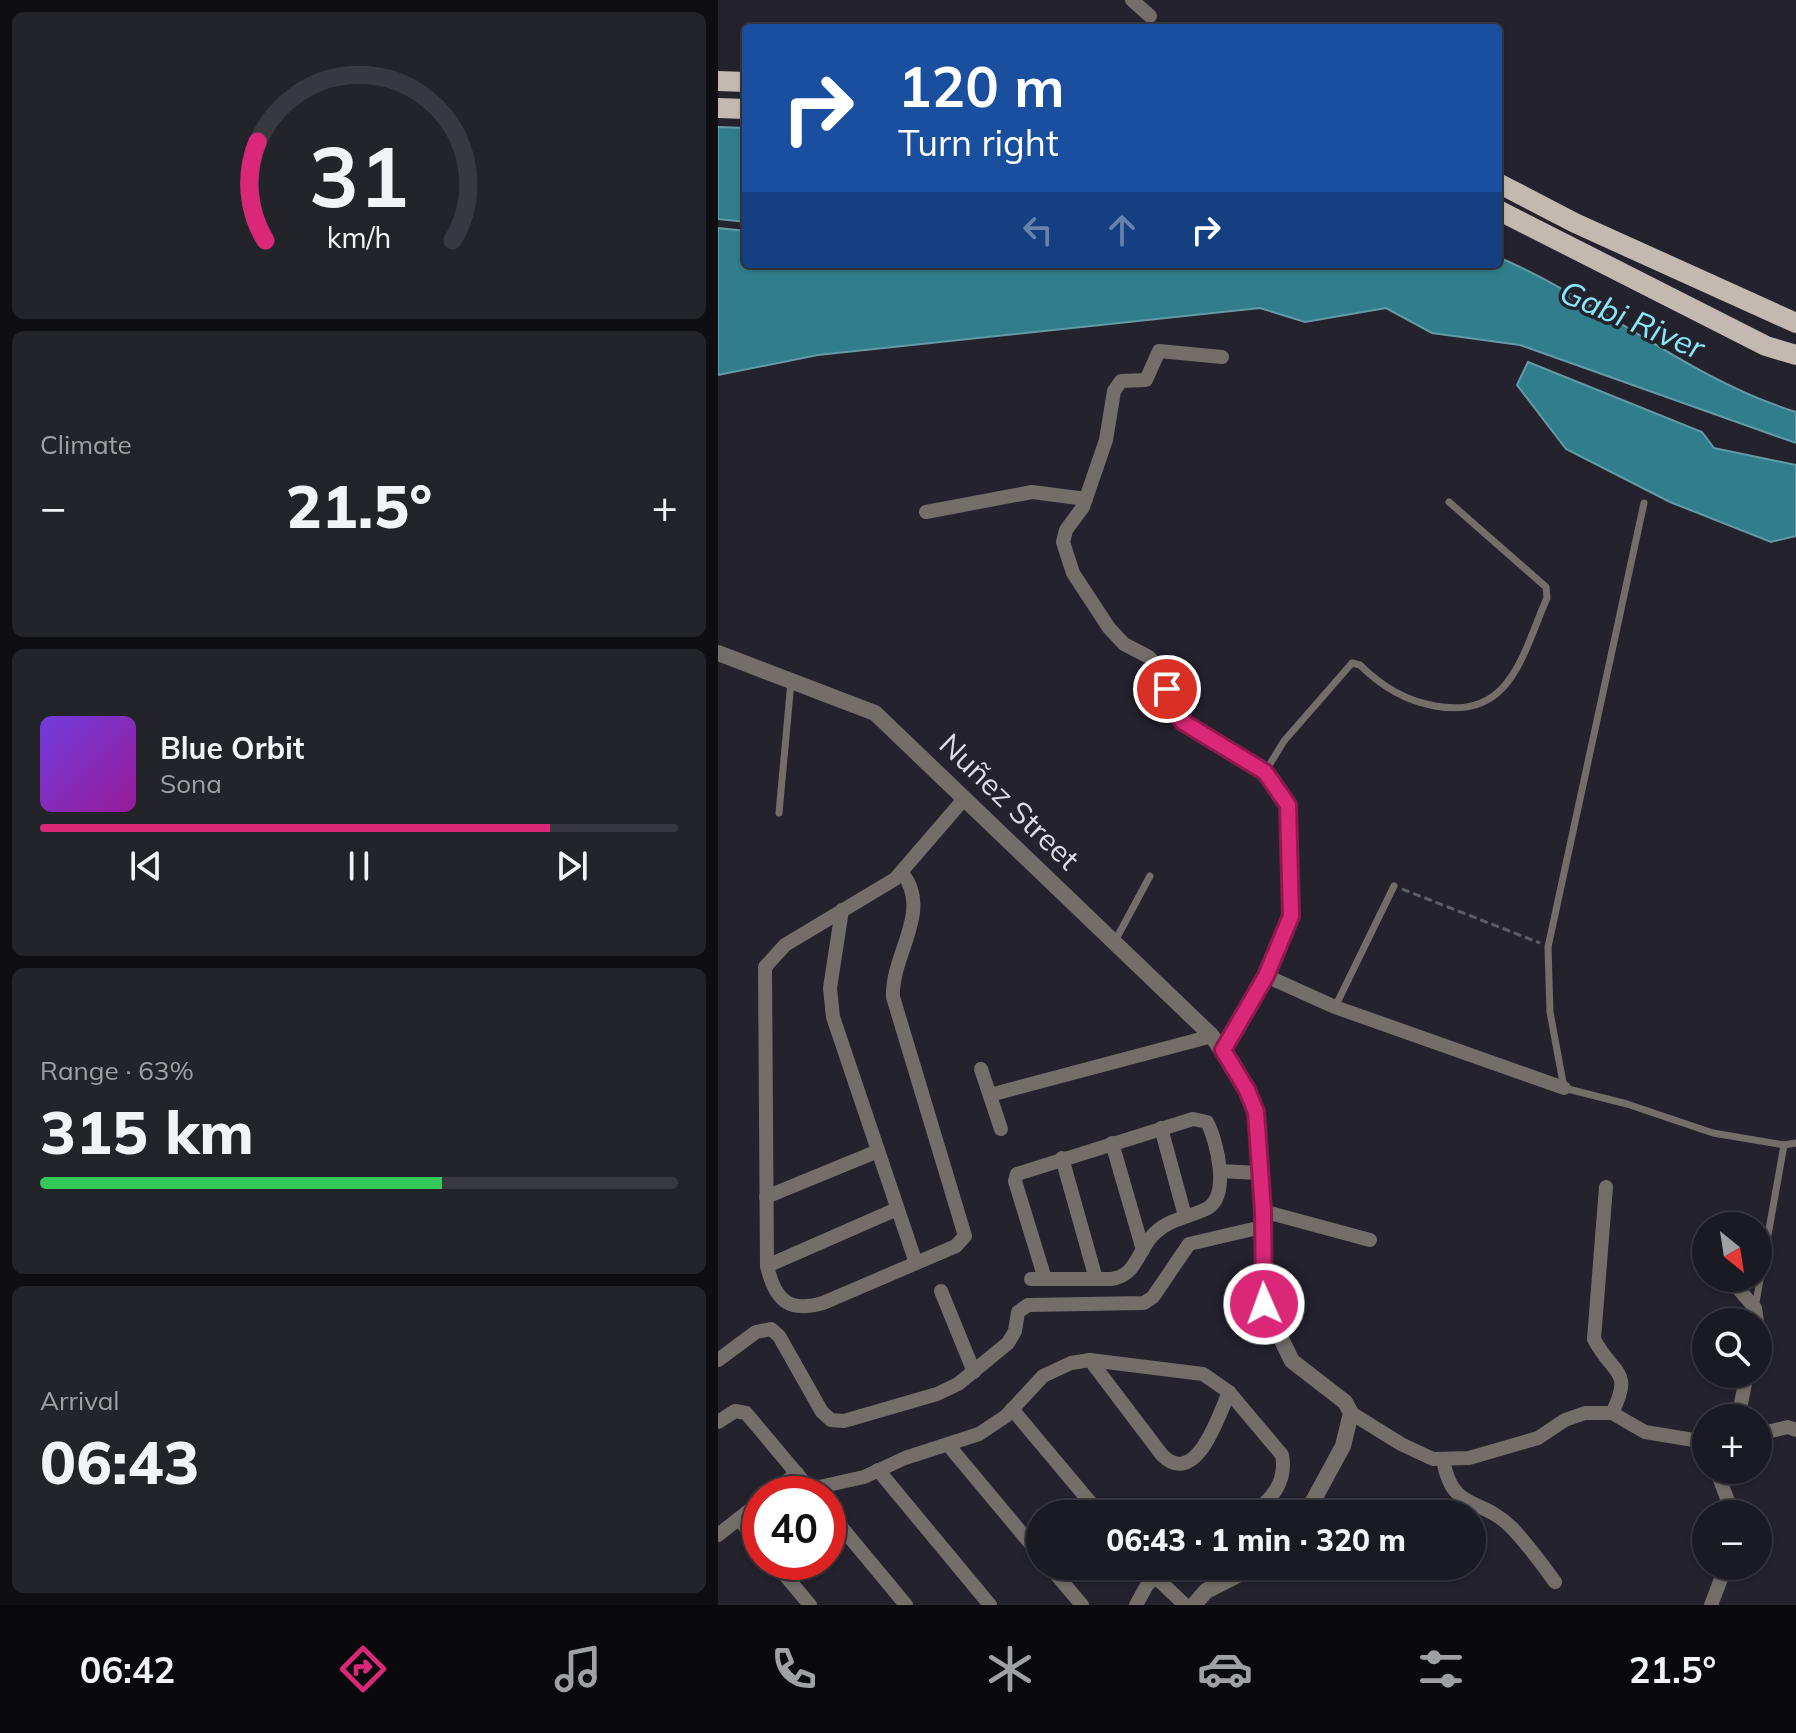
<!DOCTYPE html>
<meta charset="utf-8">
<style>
:root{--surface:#1a1a22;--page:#23232a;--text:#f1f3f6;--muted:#9fa1a5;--line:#383840;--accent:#db2777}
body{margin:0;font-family:Mulish,sans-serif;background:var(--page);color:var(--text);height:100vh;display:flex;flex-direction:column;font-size:30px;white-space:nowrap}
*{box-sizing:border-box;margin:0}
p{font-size:26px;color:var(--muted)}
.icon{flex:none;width:44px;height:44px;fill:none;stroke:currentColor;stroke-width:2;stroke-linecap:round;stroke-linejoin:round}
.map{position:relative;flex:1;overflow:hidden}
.details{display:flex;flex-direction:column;gap:12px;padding:12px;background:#0e0e13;width:718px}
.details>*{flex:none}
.guide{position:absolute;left:24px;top:24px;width:760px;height:244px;border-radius:8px;box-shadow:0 2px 6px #0004,0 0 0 2px var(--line);background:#1a4fa0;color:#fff;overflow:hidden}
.needle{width:52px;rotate:150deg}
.buttons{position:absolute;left:974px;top:1212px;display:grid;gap:16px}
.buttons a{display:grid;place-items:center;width:80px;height:80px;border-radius:50%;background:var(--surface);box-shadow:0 2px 6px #0004,0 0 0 2px var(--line);font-size:40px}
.speed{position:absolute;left:24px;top:1476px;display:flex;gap:16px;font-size:40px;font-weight:700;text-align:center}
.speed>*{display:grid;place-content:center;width:104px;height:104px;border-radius:50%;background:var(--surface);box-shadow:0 2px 6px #0004,0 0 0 2px var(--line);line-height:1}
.speed .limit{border:12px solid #d22;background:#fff;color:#111}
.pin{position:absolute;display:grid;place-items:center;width:68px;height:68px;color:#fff;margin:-34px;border:4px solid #fff;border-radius:50%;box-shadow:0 2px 8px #0007}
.me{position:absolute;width:88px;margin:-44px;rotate:358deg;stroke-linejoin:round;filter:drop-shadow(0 0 6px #0008)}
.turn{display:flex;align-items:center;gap:28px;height:168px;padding:0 24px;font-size:36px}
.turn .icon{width:104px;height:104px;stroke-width:2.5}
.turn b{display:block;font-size:56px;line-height:68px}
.lanes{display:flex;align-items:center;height:76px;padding:0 24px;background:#0003;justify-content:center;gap:40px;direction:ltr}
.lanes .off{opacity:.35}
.big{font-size:60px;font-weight:800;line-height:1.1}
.details .widget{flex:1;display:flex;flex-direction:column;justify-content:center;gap:12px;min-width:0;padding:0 28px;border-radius:12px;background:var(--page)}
.details .dial{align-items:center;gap:0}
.dial svg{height:208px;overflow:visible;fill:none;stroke:var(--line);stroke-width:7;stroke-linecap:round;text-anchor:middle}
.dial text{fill:var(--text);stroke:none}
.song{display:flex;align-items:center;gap:24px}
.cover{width:96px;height:96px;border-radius:12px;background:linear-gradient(135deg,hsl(260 70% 55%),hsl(300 70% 35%))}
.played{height:8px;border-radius:4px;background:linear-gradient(90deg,var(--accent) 80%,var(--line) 80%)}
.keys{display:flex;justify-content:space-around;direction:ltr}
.heat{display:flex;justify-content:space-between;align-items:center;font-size:44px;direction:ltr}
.charge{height:12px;border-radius:6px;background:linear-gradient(90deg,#34c759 63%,var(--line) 0)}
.trip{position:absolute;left:308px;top:1500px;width:460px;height:80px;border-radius:40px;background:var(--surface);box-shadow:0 2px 6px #0004,0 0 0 2px var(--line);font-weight:800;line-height:80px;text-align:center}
.menu{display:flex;height:128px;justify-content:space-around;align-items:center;background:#0a0a0e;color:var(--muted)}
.menu .icon{width:56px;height:56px}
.menu .on{color:var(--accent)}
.menu b{font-size:36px;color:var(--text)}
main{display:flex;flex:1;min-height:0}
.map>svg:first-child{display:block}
.water{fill:#307e8b;stroke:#649aa6;stroke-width:2}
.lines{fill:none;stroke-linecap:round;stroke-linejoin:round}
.path{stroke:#5e5d67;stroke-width:3;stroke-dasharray:8 4;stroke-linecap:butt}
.service{stroke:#736e6a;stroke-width:7}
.minor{stroke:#736e6a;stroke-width:14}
.tertiary{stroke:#736e6a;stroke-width:16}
.primary{stroke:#c4b9b1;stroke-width:20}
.route-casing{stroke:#8e194d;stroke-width:20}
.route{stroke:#db2777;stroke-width:14}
.labels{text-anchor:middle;stroke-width:7;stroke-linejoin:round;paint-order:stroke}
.street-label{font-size:30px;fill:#dddde4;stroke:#23222d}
.water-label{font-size:32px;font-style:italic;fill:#86e8fa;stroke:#23222d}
</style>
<main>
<section class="details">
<div class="widget dial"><svg viewBox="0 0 100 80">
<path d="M14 69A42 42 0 1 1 86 69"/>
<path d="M14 69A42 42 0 0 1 11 31" stroke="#db2777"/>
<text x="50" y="56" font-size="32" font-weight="700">31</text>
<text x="50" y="72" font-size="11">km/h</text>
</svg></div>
<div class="widget"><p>Climate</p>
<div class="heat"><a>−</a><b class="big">21.5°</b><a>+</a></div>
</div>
<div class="widget">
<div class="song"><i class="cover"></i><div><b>Blue Orbit</b><p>Sona</p></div></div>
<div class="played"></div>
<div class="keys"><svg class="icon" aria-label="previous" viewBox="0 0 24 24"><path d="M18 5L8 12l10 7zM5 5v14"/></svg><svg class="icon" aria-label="pause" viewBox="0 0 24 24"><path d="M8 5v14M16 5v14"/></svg><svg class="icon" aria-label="next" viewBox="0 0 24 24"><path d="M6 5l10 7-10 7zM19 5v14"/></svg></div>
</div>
<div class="widget"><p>Range · 63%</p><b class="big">315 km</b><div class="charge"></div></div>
<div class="widget"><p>Arrival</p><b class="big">06:43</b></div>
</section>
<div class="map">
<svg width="1078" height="1605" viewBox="0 0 1078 1605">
<rect width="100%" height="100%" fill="#23222d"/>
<g class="water">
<polygon points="0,127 28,128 28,222 0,219"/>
<path d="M0 228 28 231V264H780V257C883 301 971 379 1078 412V443L802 345 714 333 668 308 587 322 542 308 100 355 0 375Z"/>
<polygon points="810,362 984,432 996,448 1078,465 1078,536 1053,542 952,502 848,449 799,385"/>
</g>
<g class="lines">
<polyline class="path" points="684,889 822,943"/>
<g class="service">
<polyline points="926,503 830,947 832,1012 846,1088 909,1104 995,1133 1066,1145 1078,1143"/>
<path d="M547 772 566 741 634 663 642 665C663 686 688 701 717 706 793 720 804 655 829 598L828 587 731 502"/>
<polyline points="61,813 73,682"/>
<polyline points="397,941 432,876"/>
<polyline points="617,1007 676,886"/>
<polyline points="1037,1308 1066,1145"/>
</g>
<g class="minor">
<polyline points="414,0 432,16"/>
<polyline points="504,357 441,351 428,380 403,381 396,391 388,440 365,507 348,530 345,542 355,573 391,628 406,644 431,657 444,671 454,707 465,722 547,772 570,805 573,916 548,976 505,1050"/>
<polyline points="208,512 314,492 368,499"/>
<path d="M184 873C215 910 173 955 175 997L247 1236 238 1246 105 1303C70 1313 57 1300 49 1266L47 967 67 945 177 879 246 799"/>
<polyline points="124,910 112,988 115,1017 198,1263"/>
<polyline points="548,976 617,1007 846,1088"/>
<polyline points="263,1069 283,1129"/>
<polyline points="272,1095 494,1036"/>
<polyline points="443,1128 467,1216"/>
<polyline points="394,1143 425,1250"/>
<polyline points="344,1158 378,1279"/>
<polyline points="502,1171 541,1173"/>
<path d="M888 1187 876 1339C895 1376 916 1369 894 1413"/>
<polyline points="48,1197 160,1151"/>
<polyline points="545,1211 652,1240"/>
<polyline points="1006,1220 1006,1226"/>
<polyline points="49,1266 179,1209"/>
<polyline points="1011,1278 1037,1308 1039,1322"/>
<path d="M313 1279H393C420 1276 420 1247 438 1232 452 1219 471 1217 488 1209 513 1197 499 1141 489 1122L475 1119 299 1174 297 1181 327 1279"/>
<polyline points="223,1291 256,1372"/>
<polyline points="0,1360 38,1332 53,1329 61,1336 104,1412 113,1420 126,1421 219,1394 240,1384 290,1343 297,1331 300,1312 310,1305 426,1303 435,1297 471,1244 544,1227"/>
<path d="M372 1360 444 1455C478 1489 501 1415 511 1392"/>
<polyline points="294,1409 382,1514"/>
<polyline points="633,1413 683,1444 715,1459 751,1458 820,1438 847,1420 867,1413 894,1413 927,1432 988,1442"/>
<polyline points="1020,1418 1029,1374"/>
<polyline points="0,1422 17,1411 28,1413 96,1494"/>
<polyline points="1040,1434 1070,1427 1078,1430"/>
<polyline points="231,1446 322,1555"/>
<path d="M725 1459C734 1513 762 1496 793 1527 809 1543 823 1563 837 1582"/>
<polyline points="160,1470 272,1605"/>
<polyline points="1006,1470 1002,1480 1015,1514"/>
<path d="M92 1489 146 1477 187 1458 261 1434 288 1416 325 1376 353 1363 372 1360 485 1374 511 1392 564 1455C569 1481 554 1501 532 1514"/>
<polyline points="52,1494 79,1473"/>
<polyline points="110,1511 188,1605"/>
<polyline points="21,1519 42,1545"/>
<polyline points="0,1535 42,1502"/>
<polyline points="56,1562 92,1605"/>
<polyline points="331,1566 364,1605"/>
<polyline points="426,1566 467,1605"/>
<polyline points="418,1605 429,1585 448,1566"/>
<polyline points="993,1605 1008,1566"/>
</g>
<g class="tertiary">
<polyline points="0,653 157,713 494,1036 529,1090 538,1112 545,1211 546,1304 574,1361 627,1402 633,1413 625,1446 588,1514"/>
<polyline points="476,1605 488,1591 537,1566"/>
</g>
<g class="primary">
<polyline points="0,81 28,82"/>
<polyline points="0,108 28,109"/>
<polyline points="780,183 857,223 1078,323"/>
<polyline points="780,210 1048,346 1078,355"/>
</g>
</g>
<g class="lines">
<g class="route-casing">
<polyline id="route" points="449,689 454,707 465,722 547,772 570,805 573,916 548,976 505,1050 529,1090 538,1112 545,1211 546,1304"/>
</g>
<use href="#route" class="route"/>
</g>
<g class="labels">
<g class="street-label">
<text transform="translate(291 802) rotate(44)" y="10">Nuñez Street</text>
</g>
<g class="water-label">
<text transform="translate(914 320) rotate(23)" y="11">Gabi River</text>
</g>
</g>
</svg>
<div class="buttons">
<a><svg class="needle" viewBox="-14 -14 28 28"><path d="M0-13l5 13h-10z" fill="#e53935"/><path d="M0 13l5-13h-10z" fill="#9fa1a5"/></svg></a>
<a><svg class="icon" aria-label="search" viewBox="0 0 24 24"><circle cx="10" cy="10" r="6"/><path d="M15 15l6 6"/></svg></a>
<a>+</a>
<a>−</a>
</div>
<div class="speed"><div class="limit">40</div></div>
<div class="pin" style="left:449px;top:689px;background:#d93025"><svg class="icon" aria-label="arrive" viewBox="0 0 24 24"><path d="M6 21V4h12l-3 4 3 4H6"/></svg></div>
<svg class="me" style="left:546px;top:1304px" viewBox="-20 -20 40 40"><circle r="17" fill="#db2777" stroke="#fff" stroke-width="3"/><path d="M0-11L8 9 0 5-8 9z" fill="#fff"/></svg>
<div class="trip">06:43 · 1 min · 320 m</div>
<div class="guide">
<div class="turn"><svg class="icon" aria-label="right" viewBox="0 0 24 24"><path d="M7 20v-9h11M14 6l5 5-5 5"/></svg><div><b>120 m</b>Turn right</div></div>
<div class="lanes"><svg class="icon off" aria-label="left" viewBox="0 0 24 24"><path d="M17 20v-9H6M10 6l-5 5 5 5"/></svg><svg class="icon off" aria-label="ahead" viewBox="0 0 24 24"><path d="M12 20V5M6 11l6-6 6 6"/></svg><svg class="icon" aria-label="right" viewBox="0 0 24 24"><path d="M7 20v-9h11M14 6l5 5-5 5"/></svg></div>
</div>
</div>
</main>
<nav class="menu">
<b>06:42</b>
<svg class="icon on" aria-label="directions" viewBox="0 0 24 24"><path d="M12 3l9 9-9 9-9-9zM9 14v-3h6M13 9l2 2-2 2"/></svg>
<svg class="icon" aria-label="music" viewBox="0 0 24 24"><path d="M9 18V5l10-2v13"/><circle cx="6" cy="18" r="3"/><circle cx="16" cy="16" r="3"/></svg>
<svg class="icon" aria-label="phone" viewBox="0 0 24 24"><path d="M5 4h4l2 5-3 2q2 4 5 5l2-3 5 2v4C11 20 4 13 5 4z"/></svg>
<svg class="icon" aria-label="climate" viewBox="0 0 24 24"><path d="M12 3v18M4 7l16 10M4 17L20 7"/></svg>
<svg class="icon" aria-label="car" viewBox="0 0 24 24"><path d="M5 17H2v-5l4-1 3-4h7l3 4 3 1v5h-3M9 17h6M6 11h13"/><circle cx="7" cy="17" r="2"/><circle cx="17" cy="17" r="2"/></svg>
<svg class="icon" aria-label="filters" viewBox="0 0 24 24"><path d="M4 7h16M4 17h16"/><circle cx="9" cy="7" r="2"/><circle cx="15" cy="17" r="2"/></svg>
<b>21.5°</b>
</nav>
